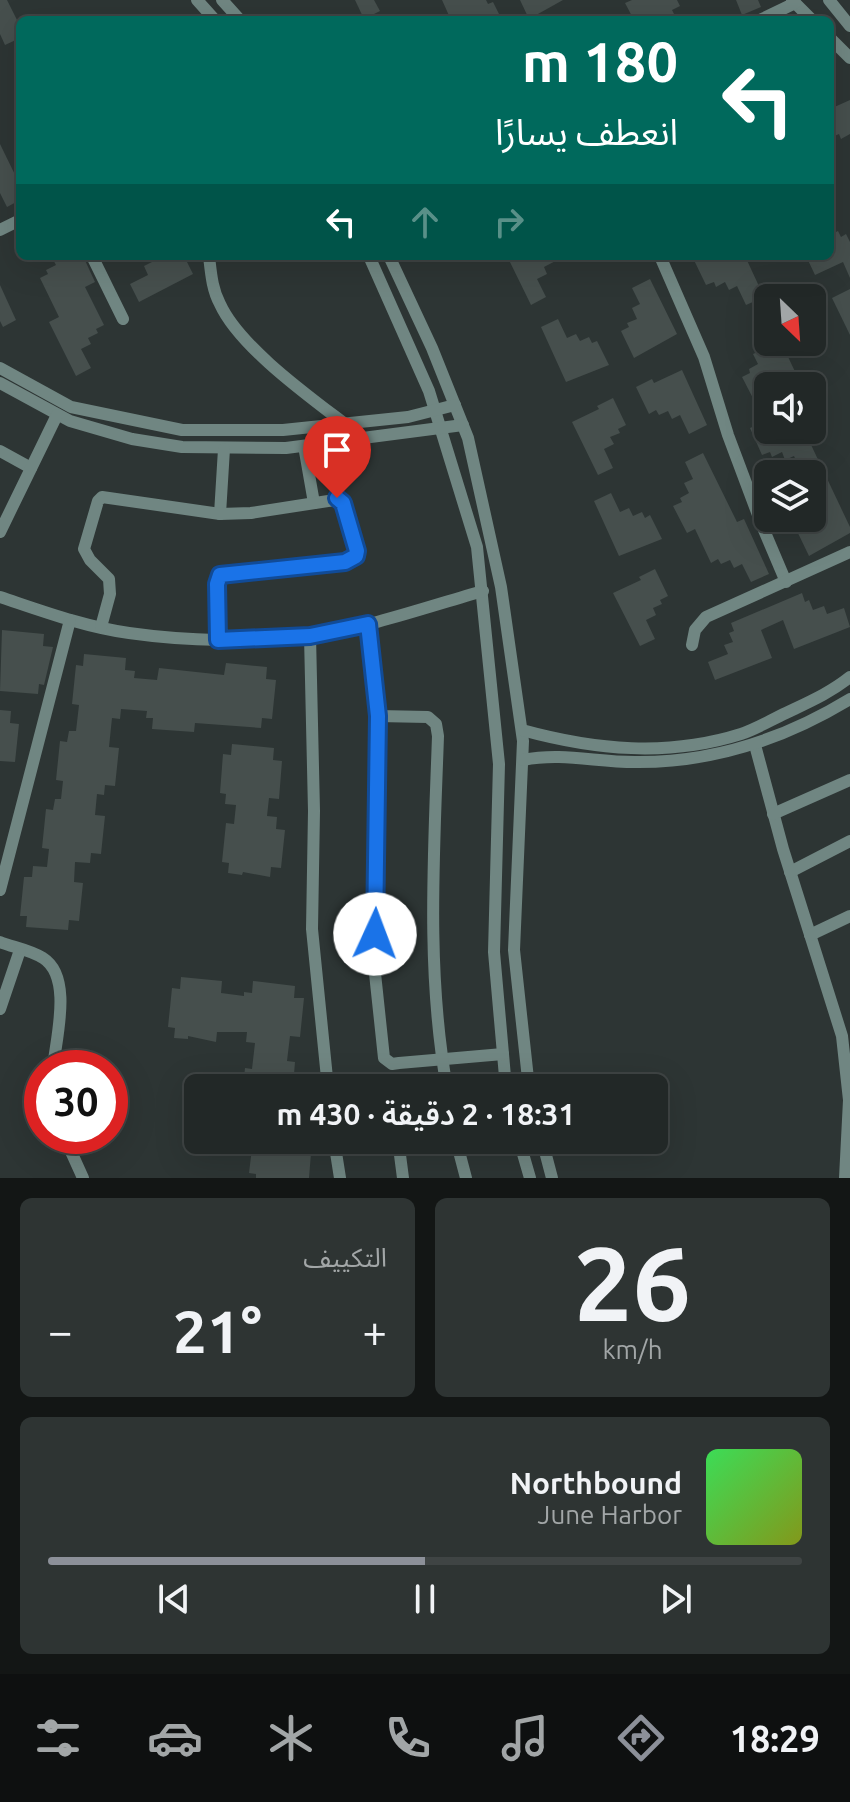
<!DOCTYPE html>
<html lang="ar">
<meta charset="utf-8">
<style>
:root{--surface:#222827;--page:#2e3433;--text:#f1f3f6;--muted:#a2a6a7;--line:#3f4444;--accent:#8c9099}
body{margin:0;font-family:Ubuntu,"Noto Sans Arabic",sans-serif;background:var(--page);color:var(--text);direction:rtl;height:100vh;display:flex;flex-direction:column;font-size:30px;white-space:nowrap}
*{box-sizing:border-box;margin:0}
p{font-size:26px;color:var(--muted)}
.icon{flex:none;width:44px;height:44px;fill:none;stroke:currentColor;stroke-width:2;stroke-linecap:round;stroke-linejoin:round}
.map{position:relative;height:1178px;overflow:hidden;direction:ltr}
.sheet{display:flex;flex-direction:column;gap:20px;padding:20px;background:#131615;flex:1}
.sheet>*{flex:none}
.banner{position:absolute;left:16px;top:16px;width:818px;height:244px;border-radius:12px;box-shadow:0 8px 32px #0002,0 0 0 2px var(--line);direction:rtl;background:#00695c;color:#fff;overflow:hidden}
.needle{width:52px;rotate:155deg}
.tools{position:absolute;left:754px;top:284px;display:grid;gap:16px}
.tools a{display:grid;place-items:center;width:72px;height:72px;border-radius:12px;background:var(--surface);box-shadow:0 8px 32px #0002,0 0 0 2px var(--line);font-size:40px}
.speed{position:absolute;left:24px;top:1050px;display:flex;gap:16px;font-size:40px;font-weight:700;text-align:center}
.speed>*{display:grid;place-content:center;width:104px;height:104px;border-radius:50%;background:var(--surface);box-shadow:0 8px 32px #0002,0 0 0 2px var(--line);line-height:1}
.speed .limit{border:12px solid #d22;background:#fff;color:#111}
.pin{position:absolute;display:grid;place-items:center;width:68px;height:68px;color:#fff;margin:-82px -34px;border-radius:50% 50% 50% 0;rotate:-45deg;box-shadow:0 0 8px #0007}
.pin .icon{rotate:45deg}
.me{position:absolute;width:88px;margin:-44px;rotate:2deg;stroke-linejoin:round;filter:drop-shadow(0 0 6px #0008)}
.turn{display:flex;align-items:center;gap:28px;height:168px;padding:0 24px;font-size:36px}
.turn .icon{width:104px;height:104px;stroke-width:2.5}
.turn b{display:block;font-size:56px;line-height:68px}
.lanes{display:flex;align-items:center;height:76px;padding:0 24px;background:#0003;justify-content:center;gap:40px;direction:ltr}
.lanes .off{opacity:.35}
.big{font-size:60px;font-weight:600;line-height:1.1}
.sheet .widget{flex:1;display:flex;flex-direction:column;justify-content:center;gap:12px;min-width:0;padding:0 28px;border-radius:12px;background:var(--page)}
.sheet .dial{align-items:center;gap:0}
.dial b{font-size:104px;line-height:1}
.song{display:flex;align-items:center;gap:24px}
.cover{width:96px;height:96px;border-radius:12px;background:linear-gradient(135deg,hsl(130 70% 55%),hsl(70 70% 35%))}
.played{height:8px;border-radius:4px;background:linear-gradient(90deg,var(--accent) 50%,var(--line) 50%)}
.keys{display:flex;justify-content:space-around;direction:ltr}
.heat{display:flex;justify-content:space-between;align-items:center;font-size:44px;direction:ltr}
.sheet .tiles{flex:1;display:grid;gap:20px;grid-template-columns:1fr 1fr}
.widget:last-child{grid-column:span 2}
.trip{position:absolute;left:184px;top:1074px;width:484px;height:80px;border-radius:12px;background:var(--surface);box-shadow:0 8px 32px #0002,0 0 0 2px var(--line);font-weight:600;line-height:80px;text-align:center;direction:rtl}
.tabs{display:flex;height:128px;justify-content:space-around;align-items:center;background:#0e1010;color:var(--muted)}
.tabs .icon{width:56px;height:56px}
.tabs .selected{color:var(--accent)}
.tabs b{font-size:36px;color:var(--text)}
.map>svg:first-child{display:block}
.building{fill:#464f4d}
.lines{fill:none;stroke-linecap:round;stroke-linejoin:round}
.street{stroke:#708682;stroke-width:12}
.route-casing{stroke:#114b97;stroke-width:20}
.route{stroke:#1a73e8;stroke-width:14}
</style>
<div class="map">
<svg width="850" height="1178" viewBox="0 0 850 1178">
<rect width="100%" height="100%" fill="#2d3534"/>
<g class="building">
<polygon points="0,0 7,0 20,26 20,38 5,45 0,34"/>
<polygon points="355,0 374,0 380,11 364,19"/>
<polygon points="442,0 486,0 488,4 493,2 502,20 451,20"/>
<polygon points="520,0 563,0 529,19"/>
<polygon points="632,0 677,0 680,6 672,10 674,14 662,20 634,20 625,3"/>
<polygon points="736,0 758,0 761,7 742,15"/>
<polygon points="850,100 850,134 841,139 839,134 830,138 830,109"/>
<polygon points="0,144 20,185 20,200 7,207 0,193"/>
<polygon points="838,231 841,237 846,234 850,242 850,278 843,262 815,275 806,256 830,256 830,235"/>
<polygon points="51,256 83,256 95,282 85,287 104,325 96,329 98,333 88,338 91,344 81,349 91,368 76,376 49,322 59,317 40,278 48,274 46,270 56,265"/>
<polygon points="148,256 184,256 193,274 139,302 130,284 148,275 144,266 152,262"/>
<polygon points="507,256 565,256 544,267 547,274 537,279 546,297 531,305"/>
<polygon points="692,256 745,256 764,297 746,305 737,286 729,290 725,282 716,287 714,282 706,285"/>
<polygon points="650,279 677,334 634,358 621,331 629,327 627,323 637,319 632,308 640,304 632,288"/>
<polygon points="0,285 16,320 3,327 0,321"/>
<polygon points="850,289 850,335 832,298"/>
<polygon points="558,319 567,338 576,334 580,341 589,337 592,343 597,341 609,365 566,382 541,327"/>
<polygon points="768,326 768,342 781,342 799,380 786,386 768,386 768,398 756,404 742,377 750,373 749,369 758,364 753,354 762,350 754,333"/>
<polygon points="682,370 707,425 689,434 680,415 672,419 668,411 659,415 656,410 649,414 636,387 652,379 654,383"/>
<polygon points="613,398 626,425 618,429 620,433 610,437 614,444 604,449 613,468 598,475 572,422 599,409 597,406"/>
<polygon points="766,421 768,430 804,430 850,527 850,533 809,556 796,529 804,525 802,520 812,518 812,474 802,474 794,456 785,460 782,452 772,457 770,452 762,455 750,428"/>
<polygon points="703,453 737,522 744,519 769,574 751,582 742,564 734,568 730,560 721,564 718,559 711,563 695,529 687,533 673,506 682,502 680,498 689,493 684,483 693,479 685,462"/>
<polygon points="611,493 620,512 629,508 633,516 642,512 645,518 650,515 662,539 619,556 594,501"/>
<polygon points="655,569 668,596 660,600 662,604 653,608 656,615 646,620 655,639 640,646 613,593 641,580 639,577"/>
<polygon points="802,593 805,602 809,600 813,610 824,606 827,614 844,608 850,627 794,649 783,620 761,630 772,658 715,680 708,662 728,654 724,645 733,642 729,633 734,631 731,623"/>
<polygon points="2,630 44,634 43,646 53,647 44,685 39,684 38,694 0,691"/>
<polygon points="84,654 126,658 125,670 135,671 134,678 157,680 159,668 224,675 226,663 267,667 266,679 276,680 272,719 262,718 261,728 195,723 194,732 152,729 153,718 146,718 147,711 121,709 120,719 112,718 109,747 119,748 115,786 105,785 104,795 97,794 95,815 105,816 101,854 91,853 90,863 75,862 74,882 83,883 79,921 69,920 68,930 26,927 27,916 20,916 24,877 32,877 33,866 47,867 49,849 42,848 46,809 53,810 55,799 61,799 63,781 56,780 60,741 67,742 69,731 76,731 79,705 72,704 76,665 83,666"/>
<polygon points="0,710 11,711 10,723 19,724 15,762 0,761"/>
<polygon points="232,744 274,748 273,760 282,761 279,799 269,798 267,816 277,817 276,829 285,830 281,868 271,867 270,877 243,872 242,875 228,873 229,863 222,862 226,823 234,824 236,805 225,804 226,794 220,793 223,754 231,755"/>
<polygon points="181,977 222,981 221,993 244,996 244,992 252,993 253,981 295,986 294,998 304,998 300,1037 290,1036 287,1061 295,1062 294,1074 304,1075 302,1088 243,1088 245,1068 252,1069 255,1043 246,1042 247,1032 217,1032 216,1042 188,1036 188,1039 174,1038 175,1028 168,1027 172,988 180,989"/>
<polygon points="253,1140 312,1141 309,1178 256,1178 256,1174 249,1173"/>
</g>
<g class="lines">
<g class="street">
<polyline points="197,0 215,20"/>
<polyline points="222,0 240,20"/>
<polyline points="792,0 812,20"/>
<polyline points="829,0 850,26"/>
<polyline points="760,20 795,3"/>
<polyline points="830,38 850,58"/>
<polyline points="0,230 20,220"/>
<polyline points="92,256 123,319"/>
<path d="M209 256C211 273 212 289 220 304 239 346 307 395 345 424"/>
<polyline points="369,256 429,391 477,547 499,764 494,952 506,1088"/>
<polyline points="389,256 432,348 468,438 501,587 523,741 514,950 529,1088"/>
<polyline points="660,256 704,357 728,435 761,523 786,582"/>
<polyline points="0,368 71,407 182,430 283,430 408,417 455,405"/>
<polyline points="0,383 70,421 132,439 182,447 286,448 463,425"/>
<polyline points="304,446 314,503"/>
<polyline points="0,451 31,468"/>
<polyline points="220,514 224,449"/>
<polyline points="0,532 57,415"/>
<path d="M0 597C42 611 85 627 129 633 185 641 257 643 312 636 370 627 427 607 483 591"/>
<polyline points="368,624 378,716 378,843 374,964 384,1058 392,1064 399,1063 503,1054"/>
<polyline points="101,627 110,594 109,579 90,560 84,549 98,501 102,497 220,514 251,513 341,499 357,551 356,556 336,564 220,575 217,584 218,640"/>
<polyline points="310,636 314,811 312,929 328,1088"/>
<polyline points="692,645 695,630 706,617 850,552"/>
<path d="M378 716 428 717 436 724 438 736C434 853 426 972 447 1088"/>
<path d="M522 730C595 750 668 757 741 734 756 729 771 720 786 713 809 702 830 693 850 677"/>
<polyline points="755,745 783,849 842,1036 849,1100 845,1178"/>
<path d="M523 760C564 752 598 763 639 762 715 762 786 738 850 699"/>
<polyline points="773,814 850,780"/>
<polyline points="790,872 850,841"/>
<polyline points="0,890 70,620"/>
<polyline points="810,935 850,916"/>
<path d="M0 942C13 947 31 950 43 958 73 977 56 1038 53 1068"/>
<polyline points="0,1009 20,950"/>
<polyline points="64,1136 83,1178"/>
<polyline points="334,1140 340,1178"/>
<polyline points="456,1140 466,1178"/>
<polyline points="519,1140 530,1178"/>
<polyline points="542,1140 552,1178"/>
<polyline points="403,1178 400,1155 402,1149 445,1140"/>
</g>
</g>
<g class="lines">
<g class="route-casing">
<polyline id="route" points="337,498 343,503 357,551 356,556 345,562 220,575 217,584 218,640 310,636 368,624 378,716 375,934"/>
</g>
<use href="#route" class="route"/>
</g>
</svg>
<div class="tools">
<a><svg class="needle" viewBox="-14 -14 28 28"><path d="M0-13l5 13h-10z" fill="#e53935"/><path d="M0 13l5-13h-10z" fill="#a2a6a7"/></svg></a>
<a><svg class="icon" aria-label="sound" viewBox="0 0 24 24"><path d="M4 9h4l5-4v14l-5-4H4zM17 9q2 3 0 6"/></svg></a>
<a><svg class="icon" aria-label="layers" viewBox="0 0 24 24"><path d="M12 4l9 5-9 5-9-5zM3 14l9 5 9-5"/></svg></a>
</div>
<div class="speed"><div class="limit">30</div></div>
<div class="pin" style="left:337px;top:498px;background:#d93025"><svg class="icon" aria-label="arrive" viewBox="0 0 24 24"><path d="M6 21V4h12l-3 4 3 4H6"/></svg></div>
<svg class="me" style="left:375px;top:934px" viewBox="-20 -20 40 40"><circle r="19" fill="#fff"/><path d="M0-13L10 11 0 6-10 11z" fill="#1a73e8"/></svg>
<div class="trip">18:31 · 2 دقيقة · 430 m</div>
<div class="banner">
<div class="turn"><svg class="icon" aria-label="left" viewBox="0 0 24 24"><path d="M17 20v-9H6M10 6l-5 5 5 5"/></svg><div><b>180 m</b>انعطف يسارًا</div></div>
<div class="lanes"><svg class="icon" aria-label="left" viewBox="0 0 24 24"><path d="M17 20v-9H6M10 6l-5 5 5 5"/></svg><svg class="icon off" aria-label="ahead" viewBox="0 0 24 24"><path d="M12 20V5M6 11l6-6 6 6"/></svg><svg class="icon off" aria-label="right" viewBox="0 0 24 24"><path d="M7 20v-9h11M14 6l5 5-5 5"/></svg></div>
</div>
</div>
<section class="sheet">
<div class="tiles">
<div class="widget dial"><b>26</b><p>km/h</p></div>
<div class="widget"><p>التكييف</p>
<div class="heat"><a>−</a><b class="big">21°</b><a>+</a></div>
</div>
<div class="widget">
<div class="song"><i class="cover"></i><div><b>Northbound</b><p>June Harbor</p></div></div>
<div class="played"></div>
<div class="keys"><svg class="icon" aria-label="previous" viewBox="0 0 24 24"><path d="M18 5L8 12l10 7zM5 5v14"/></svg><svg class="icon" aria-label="pause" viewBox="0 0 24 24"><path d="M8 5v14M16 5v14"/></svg><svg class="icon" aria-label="next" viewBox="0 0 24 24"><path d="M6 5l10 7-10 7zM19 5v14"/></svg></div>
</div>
</div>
</section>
<nav class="tabs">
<b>18:29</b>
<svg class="icon selected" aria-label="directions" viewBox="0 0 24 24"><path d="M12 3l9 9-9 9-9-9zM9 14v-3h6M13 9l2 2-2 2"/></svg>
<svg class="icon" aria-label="music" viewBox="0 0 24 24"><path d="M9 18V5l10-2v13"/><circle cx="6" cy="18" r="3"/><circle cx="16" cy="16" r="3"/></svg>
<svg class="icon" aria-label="phone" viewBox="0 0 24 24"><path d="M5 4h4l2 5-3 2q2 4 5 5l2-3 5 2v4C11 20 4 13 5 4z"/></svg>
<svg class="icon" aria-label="climate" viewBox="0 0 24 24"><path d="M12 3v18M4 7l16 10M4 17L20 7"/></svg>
<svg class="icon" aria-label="car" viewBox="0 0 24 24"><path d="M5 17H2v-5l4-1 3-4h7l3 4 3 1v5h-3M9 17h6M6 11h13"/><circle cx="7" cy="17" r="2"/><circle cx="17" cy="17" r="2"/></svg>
<svg class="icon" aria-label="filters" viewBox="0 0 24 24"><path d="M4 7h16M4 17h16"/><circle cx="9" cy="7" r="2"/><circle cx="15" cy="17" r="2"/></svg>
</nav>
